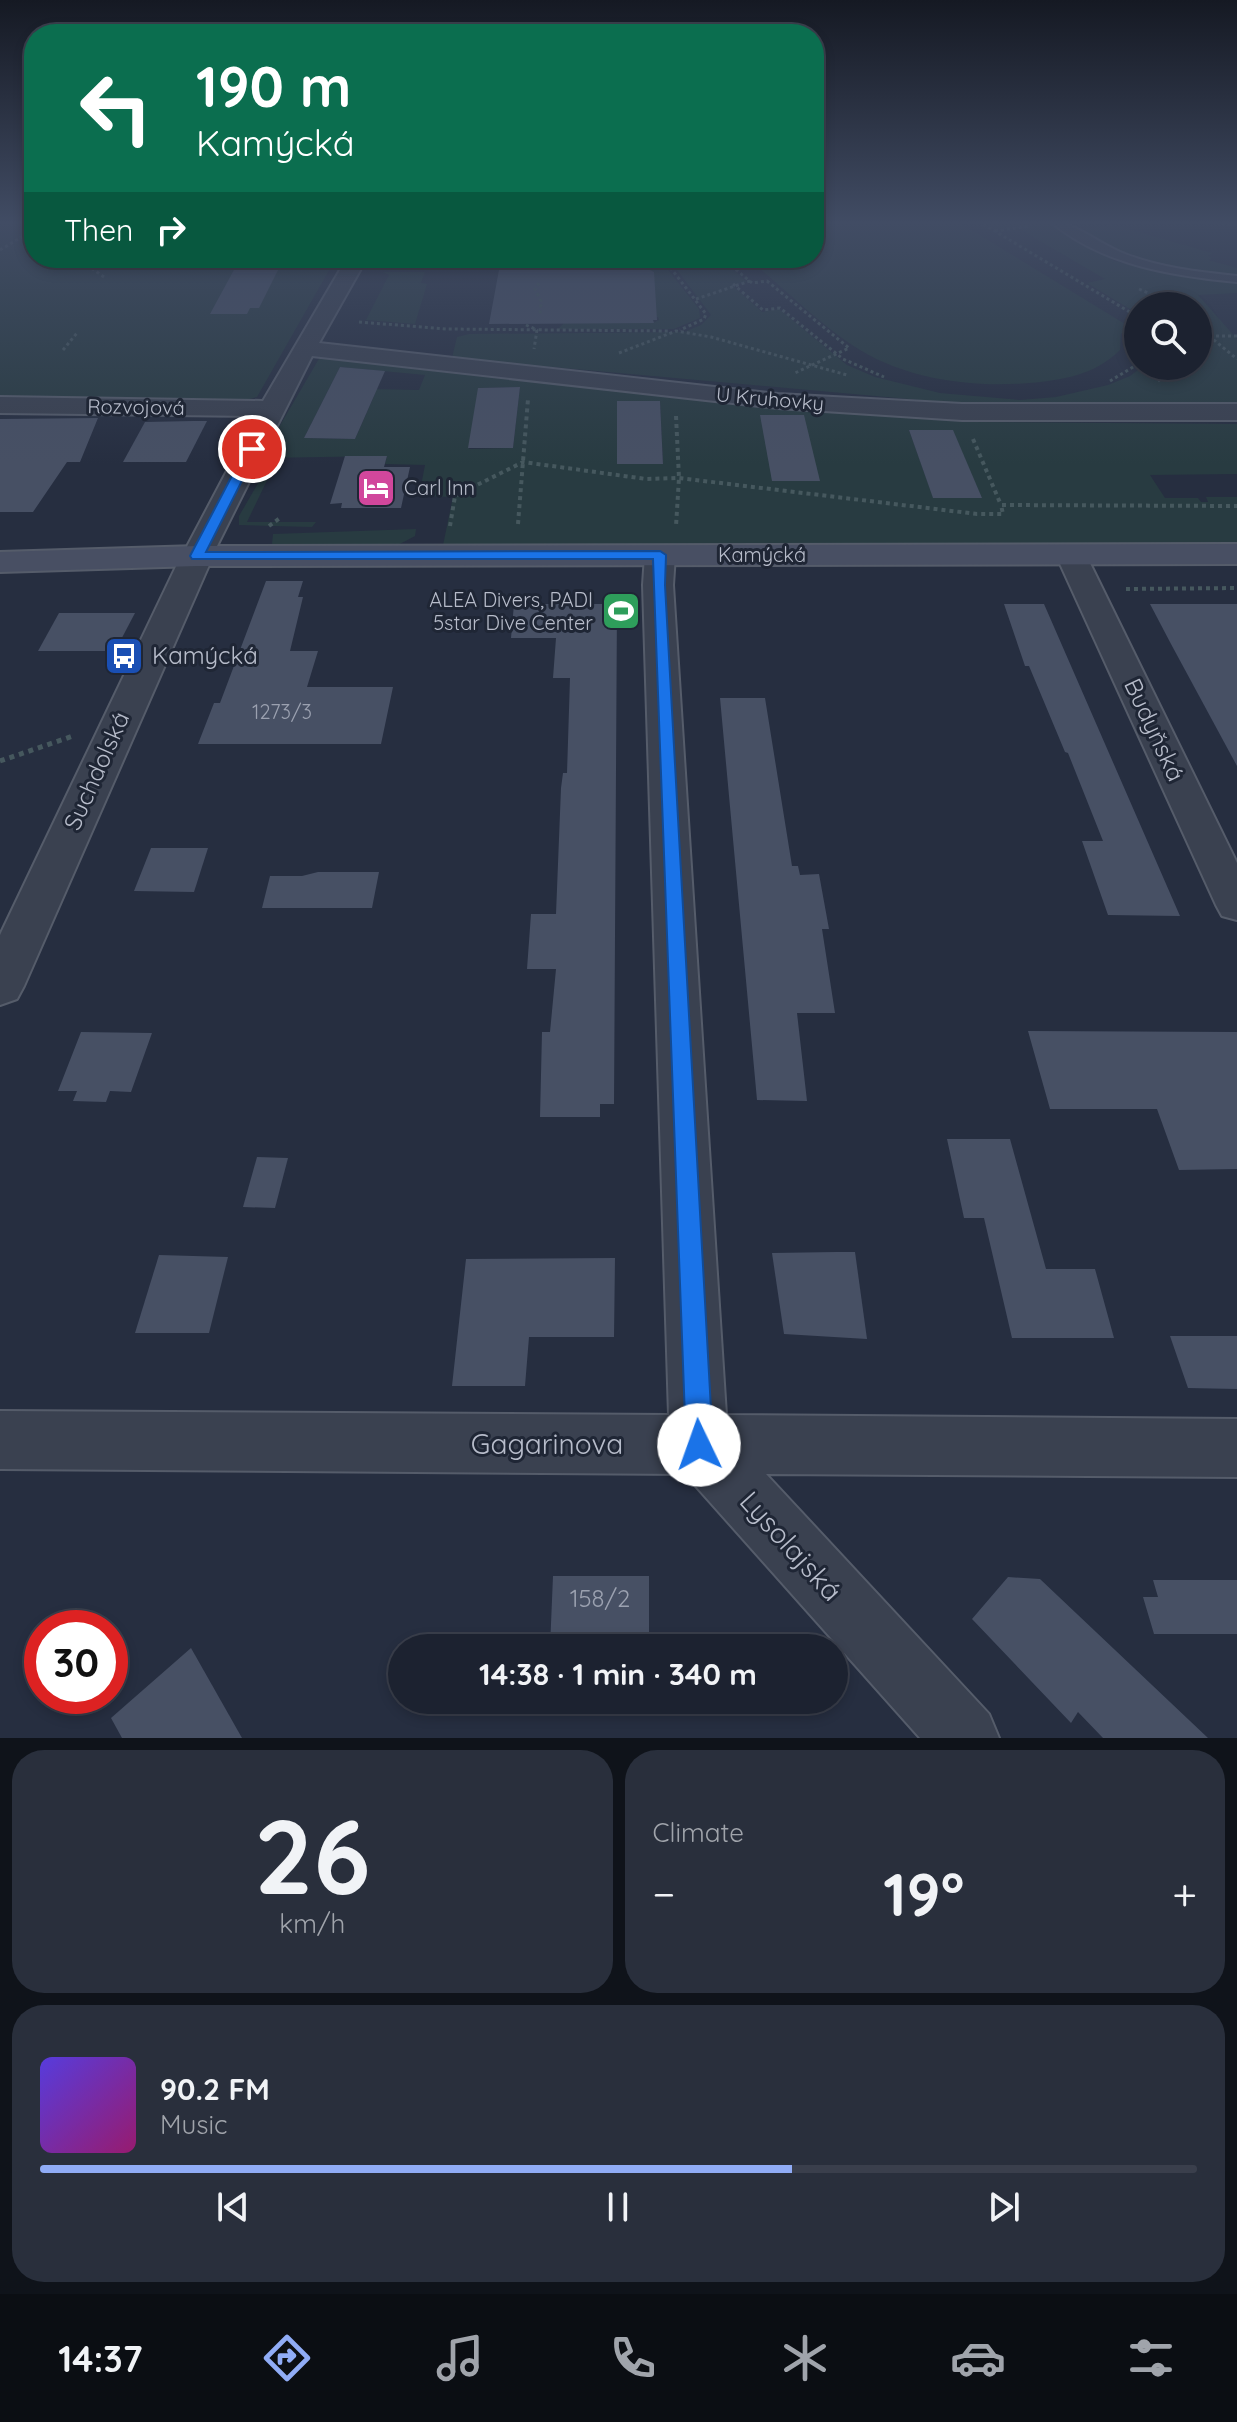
<!DOCTYPE html>
<meta charset="utf-8">
<style>
:root{--surface:#1c2230;--page:#292f3c;--text:#f1f3f6;--muted:#a0a4ab;--line:#3a3f4c;--accent:#90acf6}
body{margin:0;font-family:Quicksand,sans-serif;background:var(--page);color:var(--text);height:100vh;display:flex;flex-direction:column;font-size:30px;white-space:nowrap}
*{box-sizing:border-box;margin:0}
p{font-size:26px;color:var(--muted)}
.icon{flex:none;width:44px;height:44px;fill:none;stroke:currentColor;stroke-width:2;stroke-linecap:round;stroke-linejoin:round}
.map{position:relative;height:1738px;overflow:hidden}
.details{display:flex;flex-direction:column;gap:12px;padding:12px;background:#0f131a;flex:1}
.details>*{flex:none}
.guide{position:absolute;left:24px;top:24px;width:800px;height:244px;border-radius:32px;box-shadow:0 4px 12px #0003,0 0 0 2px var(--line);background:#0b6e4f;color:#fff;overflow:hidden}
.buttons{position:absolute;left:1124px;top:292px;display:grid;gap:16px}
.buttons a{display:grid;place-items:center;width:88px;height:88px;border-radius:50%;background:var(--surface);box-shadow:0 4px 12px #0003,0 0 0 2px var(--line);font-size:40px}
.speed{position:absolute;left:24px;top:1610px;display:flex;gap:16px;font-size:40px;font-weight:700;text-align:center}
.speed>*{display:grid;place-content:center;width:104px;height:104px;border-radius:50%;background:var(--surface);box-shadow:0 4px 12px #0003,0 0 0 2px var(--line);line-height:1}
.speed .limit{border:12px solid #d22;background:#fff;color:#111}
.pin{position:absolute;display:grid;place-items:center;width:68px;height:68px;color:#fff;margin:-34px;border:4px solid #fff;border-radius:50%;box-shadow:0 2px 8px #0007}
.me{position:absolute;width:88px;margin:-44px;rotate:357deg;stroke-linejoin:round;filter:drop-shadow(0 0 6px #0008)}
.turn{display:flex;align-items:center;gap:28px;height:168px;padding:0 40px;font-size:36px}
.turn .icon{width:104px;height:104px;stroke-width:2.5}
.turn b{display:block;font-size:56px;line-height:68px}
.then{display:flex;align-items:center;height:76px;padding:0 40px;background:#0003;gap:16px;font-size:30px}
.big{font-size:60px;font-weight:800;line-height:1.1}
.details .widget{flex:1;display:flex;flex-direction:column;justify-content:center;gap:12px;min-width:0;padding:0 28px;border-radius:32px;background:var(--page)}
.details .dial{align-items:center;gap:0}
.dial b{font-size:104px;line-height:1}
.song{display:flex;align-items:center;gap:24px}
.cover{width:96px;height:96px;border-radius:12px;background:linear-gradient(135deg,hsl(250 70% 55%),hsl(320 70% 35%))}
.played{height:8px;border-radius:4px;background:linear-gradient(90deg,var(--accent) 65%,var(--line) 65%)}
.keys{display:flex;justify-content:space-around;direction:ltr}
.heat{display:flex;justify-content:space-between;align-items:center;font-size:44px;direction:ltr}
.details .tiles{flex:1;display:grid;gap:12px;grid-template-columns:1fr 1fr}
.widget:last-child{grid-column:span 2}
.trip{position:absolute;left:388px;top:1634px;width:460px;height:80px;border-radius:40px;background:var(--surface);box-shadow:0 4px 12px #0003,0 0 0 2px var(--line);font-weight:800;line-height:80px;text-align:center}
.tab-bar{display:flex;height:128px;justify-content:space-around;align-items:center;background:#0b0e13;color:var(--muted)}
.tab-bar .icon{width:56px;height:56px}
.tab-bar .selected{color:var(--accent)}
.tab-bar b{font-size:36px;color:var(--text)}
.map>svg:first-child{display:block}
.green{fill:#283b41;fill-rule:evenodd}
.building{fill:#475064}
.lines{fill:none;stroke-linecap:round;stroke-linejoin:round}
.service-casing{stroke:#555c6a;stroke-width:4}
.minor-casing{stroke:#555c6a;stroke-width:4}
.tertiary-casing{stroke:#555c6a;stroke-width:4}
.secondary-casing{stroke:#555c6a;stroke-width:4}
.path-far2{stroke:#46585e;stroke-width:3;stroke-dasharray:3 3;stroke-linecap:butt}
.path-far1{stroke:#46585e;stroke-width:4;stroke-dasharray:4 4;stroke-linecap:butt}
.path{stroke:#46585e;stroke-width:5;stroke-dasharray:5 5;stroke-linecap:butt}
.service{fill:#3a4150;fill-rule:evenodd}
.minor{fill:#3a4150;fill-rule:evenodd}
.tertiary{fill:#3a4150;fill-rule:evenodd}
.secondary{fill:#484f63;fill-rule:evenodd}
.route{fill:#1a73e8;stroke:#114b97;stroke-width:2}
.labels{text-anchor:middle;stroke-width:6;stroke-linejoin:round;paint-order:stroke}
.far-street-label{font-size:20px;fill:#b7bcca;stroke:#1f2635}
.far-poi-label{font-size:20px;fill:#b7bcca;stroke:#1f2635;text-anchor:start}
.number-label{font-size:20px;fill:#9ba1b0}
.poi-label{font-size:24px;fill:#b7bcca;stroke:#1f2635;text-anchor:start}
.street-label{font-size:24px;fill:#b7bcca;stroke:#1f2635}
.near-number-label{font-size:24px;fill:#9ba1b0}
.near-street-label{font-size:28px;fill:#b7bcca;stroke:#1f2635}
</style>
<div class="map">
<svg width="1237" height="1738" viewBox="0 0 1237 1738">
<rect width="100%" height="100%" fill="#262e40"/>
<g class="green">
<polygon points="0,221 34,221 34,258 336,258 257,397 243,401 0,396"/>
<path d="M814 221H957L1138 332V343L1121 333 1120 350C1095 375 1063 380 1030 383 969 388 903 379 852 345 815 320 782 286 747 258H814Z"/>
<polygon points="982,221 1047,221 1114,261 1189,277 1237,282 1237,293 1198,295 1237,339 1237,404 964,404 452,358 457,337 469,334 684,332 701,325 711,315 668,258 720,258 747,282 732,285 762,312 779,309 847,365 875,377 940,393 1020,400 1056,397 1108,385 1130,376 1143,366 1198,366 1198,306 1138,306 1138,314 1087,283 1105,279 1016,227 996,229"/>
<path d="M1111 224 1212 253 1208 256 1212 258 1208 260 1237 268V276L1168 267 1129 258 1080 231C1092 225 1101 229 1111 224Z"/>
<polygon points="520,258 657,258 662,264 557,265 555,261 516,262"/>
<polygon points="665,266 699,309 700,318 674,329 558,329 564,323 653,323 659,320 658,317 653,317 651,275 654,272 650,270 581,271 582,267"/>
<polygon points="383,272 425,272 421,283 427,284 415,324 366,320 389,275"/>
<path d="M320 357 674 397 972 422 1237 424V474L1150 475 1165 498H1198L1201 502H1208L1206 497H1237V550H442L453 497 419 496 425 465 385 464 387 456 261 458ZM340 367 425 375 419 390 372 389 375 394 355 439 304 438ZM520 387 513 448 469 449 479 388ZM617 401H660L663 463 618 464ZM909 430H952L981 497H933Z"/>
<polygon points="272,470 247,522 316,522 312,527 239,525 239,516 264,473"/>
<polygon points="416,529 415,536 396,546 272,544 273,534"/>
</g>
<g class="building">
<polygon points="235,268 279,268 259,308 250,308 247,314 210,314"/>
<polygon points="499,270 650,270 654,272 657,320 653,320 654,323 489,324"/>
<polygon points="340,367 385,371 355,439 304,438"/>
<polygon points="520,387 513,448 468,448 478,388"/>
<polygon points="617,401 660,401 663,464 617,464"/>
<polygon points="760,415 804,415 820,481 772,481"/>
<polygon points="98,418 80,462 67,462 33,512 0,512 0,419"/>
<polygon points="193,421 207,421 186,462 123,462 145,422"/>
<polygon points="909,430 953,430 982,498 933,498"/>
<polygon points="345,456 387,456 384,467 410,467 401,508 341,508 342,503 330,504"/>
<polygon points="266,581 303,581 298,597 303,597 290,651 318,651 307,687 393,687 381,744 198,744 214,703 220,703"/>
<polygon points="514,604 617,604 614,1104 600,1104 600,1117 540,1117 542,1032 550,1032 556,969 527,969 531,914 556,914 561,788 563,773 567,773 570,678 553,678 556,638 511,638"/>
<polygon points="1004,604 1044,604 1180,916 1108,915 1082,841 1103,841 1068,753 1065,752 1029,666 1025,666"/>
<polygon points="1150,604 1237,604 1237,766 1171,644"/>
<polygon points="59,613 135,613 115,651 38,651"/>
<polygon points="720,698 765,698 792,866 798,866 800,875 819,874 829,929 822,929 835,1013 797,1013 807,1101 757,1100"/>
<polygon points="151,848 208,848 194,892 134,891"/>
<polygon points="318,872 379,872 372,908 262,908 270,876 302,876"/>
<polygon points="1028,1031 1237,1032 1237,1169 1179,1170 1157,1109 1050,1109"/>
<polygon points="81,1032 152,1033 131,1092 110,1091 106,1102 73,1101 77,1091 58,1091"/>
<polygon points="947,1139 1010,1139 1046,1269 1095,1269 1114,1338 1012,1338 984,1218 964,1218"/>
<polygon points="257,1157 288,1158 275,1208 243,1207"/>
<polygon points="836,1252 855,1252 867,1339 784,1334 772,1253"/>
<polygon points="159,1255 228,1257 209,1333 135,1333"/>
<polygon points="615,1258 614,1337 529,1337 525,1386 452,1386 466,1259"/>
<polygon points="1170,1336 1237,1336 1237,1389 1188,1388"/>
<polygon points="553,1576 649,1576 649,1648 550,1648"/>
<polygon points="1008,1577 1040,1579 1208,1738 1103,1738 1078,1712 1071,1723 972,1619"/>
<polygon points="1153,1580 1237,1580 1237,1634 1154,1634 1143,1597 1158,1597"/>
<polygon points="191,1648 242,1738 122,1738 111,1718"/>
</g>
<g class="lines">
<g class="service-casing">
<path id="service" d="M1050 221C1071 220 1103 246 1125 254 1161 268 1199 272 1237 276V282C1173 276 1101 265 1050 221Z"/>
</g>
<g class="minor-casing">
<g id="minor">
<polygon points="347,258 367,258 319,343 778,394 962,404 1237,404 1237,420 962,420 778,408 312,356 212,556 208,562 197,565 186,562 182,556 256,416 0,413 0,397 263,401"/>
<polygon points="660,546 671,549 675,555 673,585 726,1415 1237,1419 1237,1477 766,1474 989,1714 999,1738 920,1738 685,1474 0,1469 0,1411 669,1415 643,585 645,555 649,549"/>
<polygon points="1071,546 1082,549 1086,555 1237,863 1237,920 1222,916 1216,905 1056,555 1060,549"/>
</g>
</g>
<g class="tertiary-casing">
<polygon id="tertiary" points="197,546 209,549 213,556 24,986 17,999 0,1005 0,935 181,556 185,549"/>
</g>
<g class="secondary-casing">
<polygon id="secondary" points="1237,544 1237,564 197,566 0,572 0,552 197,546"/>
</g>
<g class="path-far2">
<polyline points="978,221 1138,317"/>
<polyline points="1204,221 1237,225"/>
<polyline points="995,231 1031,226"/>
<polyline points="0,250 30,232"/>
<polyline points="77,258 104,277"/>
<polyline points="477,258 476,266 668,266"/>
<polyline points="663,258 706,314 704,319 680,330"/>
<polyline points="722,258 752,283 767,281 849,348 795,373"/>
<polyline points="385,266 476,266"/>
<polyline points="539,283 535,289 541,301 540,314"/>
<polyline points="733,284 763,310 780,308 843,359 884,377"/>
<polyline points="1139,289 1159,298"/>
<polyline points="696,299 750,281"/>
<polyline points="1169,306 1159,298 1172,296"/>
<polyline points="359,322 447,329 670,331"/>
<polyline points="526,325 537,330 534,349"/>
<polyline points="1198,328 1209,336 1198,353"/>
<polyline points="1209,336 1237,359"/>
<polyline points="1210,336 1237,336"/>
<polyline points="63,350 77,333"/>
<polyline points="619,353 676,331 711,337 847,375"/>
<polyline points="1110,381 1138,364"/>
<polyline points="1158,381 1180,366"/>
</g>
<g class="path-far1">
<polyline points="676,416 679,478 676,526"/>
<polyline points="973,439 1001,505"/>
<polyline points="518,524 528,399"/>
<polyline points="269,526 280,518"/>
<polyline points="450,526 455,496 523,462 646,479 679,478 977,514 1003,514 1001,505 1237,506"/>
<polyline points="1126,589 1237,588"/>
</g>
<polyline class="path" points="0,761 73,736"/>
<use href="#service" class="service"/>
<use href="#minor" class="minor"/>
<use href="#tertiary" class="tertiary"/>
<use href="#secondary" class="secondary"/>
</g>
<linearGradient id="sky" x2="0" y2="1"><stop stop-color="#151923"/><stop offset="0.48" stop-color="#414c64"/><stop offset="1" stop-color="#414c64" stop-opacity="0"/></linearGradient>
<rect width="1237" height="464" fill="url(#sky)"/>
<polygon class="route" points="252,445 258,449 206,552 660,551 666,555 665,585 713,1445 709,1454 699,1458 690,1454 686,1445 653,559 192,559 190,556 246,449"/>
<defs>
<g id="hotel-square" transform="scale(2)"><rect x="-9" y="-9" width="18" height="18" rx="4" fill="#d1479c" stroke="#1f2635"/><path d="M-6-4.5h1.5V1H6V5H4.5V3h-9V5H-6ZM-4 0a1.8 1.8 0 1 1 3.6 0ZM.5 0V-2.5h3Q6-2.5 6 0Z" fill="#fff"/></g>
<g id="stadium-square" transform="scale(2)"><rect x="-9" y="-9" width="18" height="18" rx="4" fill="#2e9e5b" stroke="#1f2635"/><path d="M0-5a6.5 5 0 1 0 0 10a6.5 5 0 1 0 0-10ZM-3.5-1.8h7v3.6h-7Z" fill="#fff"/></g>
<g id="bus-square" transform="scale(2)"><rect x="-9" y="-9" width="18" height="18" rx="4" fill="#1a4fb4" stroke="#1f2635"/><path d="M-5-6H5V4H4V6H2V4H-2V6H-4V4H-5ZM-3.5-4V0h7V-4ZM-3.5 1.2v1.5H-2V1.2ZM2 1.2v1.5H3.5V1.2Z" fill="#fff"/></g>
</defs>
<g fill-rule="evenodd">
<use href="#hotel-square" x="376" y="488"/>
<use href="#stadium-square" x="621" y="611"/>
<use href="#bus-square" x="124" y="656"/>
</g>
<g class="labels">
<g class="far-street-label">
<text transform="translate(770 399) rotate(5)" y="7">U Kruhovky</text>
<text transform="translate(136 407) rotate(1)" y="7">Rozvojová</text>
<text x="762" y="562">Kamýcká</text>
</g>
<g class="far-poi-label">
<text x="404" y="495">Carl Inn</text>
<text x="593" y="607" text-anchor="end">ALEA Divers, PADI<tspan x="593" dy="23">5star Dive Center</tspan></text>
</g>
<g class="number-label">
<text x="282" y="719">1273/3</text>
</g>
<g class="poi-label">
<text x="152" y="664">Kamýcká</text>
</g>
<g class="street-label">
<text transform="translate(1154 730) rotate(65)" y="8">Budyňská</text>
<text transform="translate(97 771) rotate(-66)" y="8">Suchdolská</text>
</g>
<g class="near-number-label">
<text x="600" y="1607">158/2</text>
</g>
<g class="near-street-label">
<text x="547" y="1454">Gagarinova</text>
<text transform="translate(791 1546) rotate(48)" y="10">Lysolajská</text>
</g>
</g>
</svg>
<div class="buttons">
<a><svg class="icon" aria-label="search" viewBox="0 0 24 24"><circle cx="10" cy="10" r="6"/><path d="M15 15l6 6"/></svg></a>
</div>
<div class="speed"><div class="limit">30</div></div>
<div class="pin" style="left:252px;top:449px;background:#d93025"><svg class="icon" aria-label="arrive" viewBox="0 0 24 24"><path d="M6 21V4h12l-3 4 3 4H6"/></svg></div>
<svg class="me" style="left:699px;top:1445px" viewBox="-20 -20 40 40"><circle r="19" fill="#fff"/><path d="M0-13L10 11 0 6-10 11z" fill="#1a73e8"/></svg>
<div class="trip">14:38 · 1 min · 340 m</div>
<div class="guide">
<div class="turn"><svg class="icon" aria-label="left" viewBox="0 0 24 24"><path d="M17 20v-9H6M10 6l-5 5 5 5"/></svg><div><b>190 m</b>Kamýcká</div></div>
<div class="then">Then<svg class="icon" aria-label="right" viewBox="0 0 24 24"><path d="M7 20v-9h11M14 6l5 5-5 5"/></svg></div>
</div>
</div>
<section class="details">
<div class="tiles">
<div class="widget dial"><b>26</b><p>km/h</p></div>
<div class="widget"><p>Climate</p>
<div class="heat"><a>−</a><b class="big">19°</b><a>+</a></div>
</div>
<div class="widget">
<div class="song"><i class="cover"></i><div><b>90.2 FM</b><p>Music</p></div></div>
<div class="played"></div>
<div class="keys"><svg class="icon" aria-label="previous" viewBox="0 0 24 24"><path d="M18 5L8 12l10 7zM5 5v14"/></svg><svg class="icon" aria-label="pause" viewBox="0 0 24 24"><path d="M8 5v14M16 5v14"/></svg><svg class="icon" aria-label="next" viewBox="0 0 24 24"><path d="M6 5l10 7-10 7zM19 5v14"/></svg></div>
</div>
</div>
</section>
<nav class="tab-bar">
<b>14:37</b>
<svg class="icon selected" aria-label="directions" viewBox="0 0 24 24"><path d="M12 3l9 9-9 9-9-9zM9 14v-3h6M13 9l2 2-2 2"/></svg>
<svg class="icon" aria-label="music" viewBox="0 0 24 24"><path d="M9 18V5l10-2v13"/><circle cx="6" cy="18" r="3"/><circle cx="16" cy="16" r="3"/></svg>
<svg class="icon" aria-label="phone" viewBox="0 0 24 24"><path d="M5 4h4l2 5-3 2q2 4 5 5l2-3 5 2v4C11 20 4 13 5 4z"/></svg>
<svg class="icon" aria-label="climate" viewBox="0 0 24 24"><path d="M12 3v18M4 7l16 10M4 17L20 7"/></svg>
<svg class="icon" aria-label="car" viewBox="0 0 24 24"><path d="M5 17H2v-5l4-1 3-4h7l3 4 3 1v5h-3M9 17h6M6 11h13"/><circle cx="7" cy="17" r="2"/><circle cx="17" cy="17" r="2"/></svg>
<svg class="icon" aria-label="filters" viewBox="0 0 24 24"><path d="M4 7h16M4 17h16"/><circle cx="9" cy="7" r="2"/><circle cx="15" cy="17" r="2"/></svg>
</nav>
